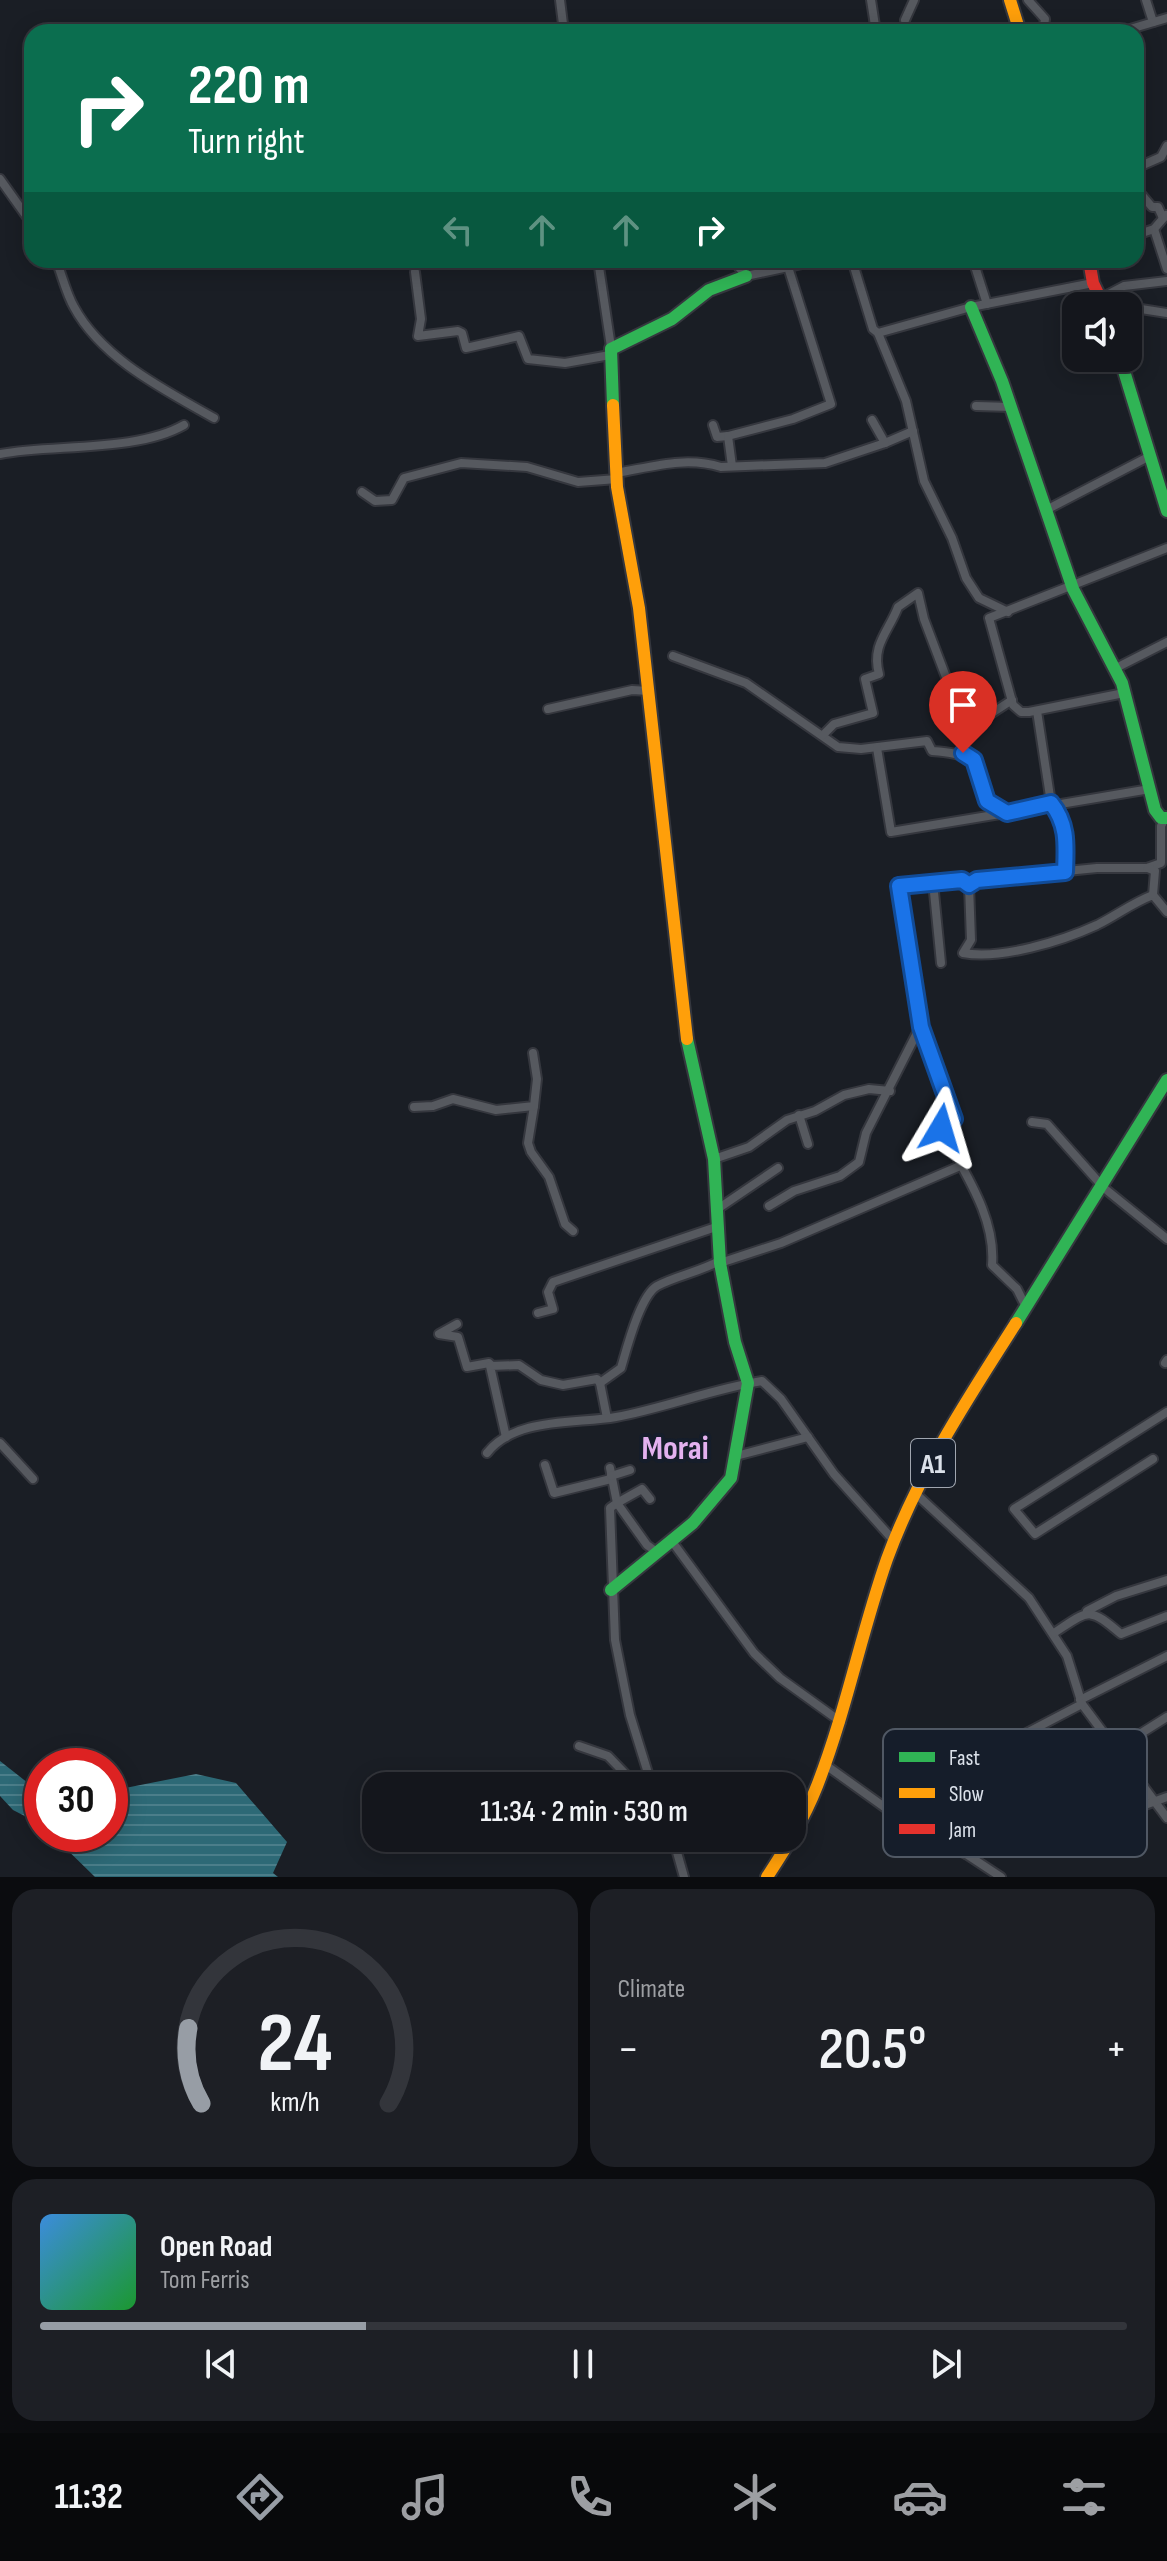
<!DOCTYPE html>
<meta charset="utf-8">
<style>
:root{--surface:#14161c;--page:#1d1f25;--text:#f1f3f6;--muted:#9d9fa3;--line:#33353b;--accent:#979da5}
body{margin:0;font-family:"Sofia Sans Condensed",sans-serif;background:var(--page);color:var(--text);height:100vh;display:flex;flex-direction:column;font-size:30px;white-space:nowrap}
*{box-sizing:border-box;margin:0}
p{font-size:26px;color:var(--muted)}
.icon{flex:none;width:44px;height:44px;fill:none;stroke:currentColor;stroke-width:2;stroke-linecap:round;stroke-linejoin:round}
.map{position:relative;height:1877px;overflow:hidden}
.sheet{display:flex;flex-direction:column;gap:12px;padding:12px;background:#0b0c0f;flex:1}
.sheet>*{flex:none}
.guide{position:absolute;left:24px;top:24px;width:1120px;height:244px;border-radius:24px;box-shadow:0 4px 20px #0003,0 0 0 2px var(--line);background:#0b6e4f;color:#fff;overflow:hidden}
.controls{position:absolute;left:1062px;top:292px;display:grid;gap:16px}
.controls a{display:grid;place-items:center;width:80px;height:80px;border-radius:16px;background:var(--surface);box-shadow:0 4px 20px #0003,0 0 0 2px var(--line);font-size:40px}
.speed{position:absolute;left:24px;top:1748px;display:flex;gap:16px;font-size:40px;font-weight:700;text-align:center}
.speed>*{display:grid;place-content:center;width:104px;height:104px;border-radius:50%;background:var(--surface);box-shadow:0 4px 20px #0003,0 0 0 2px var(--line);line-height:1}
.speed .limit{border:12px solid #d22;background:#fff;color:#111}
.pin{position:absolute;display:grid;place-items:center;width:68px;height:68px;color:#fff;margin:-82px -34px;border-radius:50% 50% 50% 0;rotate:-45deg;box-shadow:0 0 8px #0007}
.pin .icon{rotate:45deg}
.me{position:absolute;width:88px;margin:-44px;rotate:7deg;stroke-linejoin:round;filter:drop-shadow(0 0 6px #0008)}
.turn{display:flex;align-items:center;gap:28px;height:168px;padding:0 32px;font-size:36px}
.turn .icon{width:104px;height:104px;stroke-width:2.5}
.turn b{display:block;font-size:56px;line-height:68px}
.lanes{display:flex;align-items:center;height:76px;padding:0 32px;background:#0003;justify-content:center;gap:40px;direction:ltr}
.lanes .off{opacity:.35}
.big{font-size:60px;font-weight:600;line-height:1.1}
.sheet .card{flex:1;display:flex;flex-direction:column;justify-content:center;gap:12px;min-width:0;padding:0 28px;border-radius:24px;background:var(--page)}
.sheet .dial{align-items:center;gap:0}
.dial svg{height:208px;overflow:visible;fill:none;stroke:var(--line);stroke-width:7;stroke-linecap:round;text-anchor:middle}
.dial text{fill:var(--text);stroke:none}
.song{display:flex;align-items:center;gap:24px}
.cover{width:96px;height:96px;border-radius:12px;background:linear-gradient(135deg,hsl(210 70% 55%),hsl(130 70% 35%))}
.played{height:8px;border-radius:4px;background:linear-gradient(90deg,var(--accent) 30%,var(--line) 30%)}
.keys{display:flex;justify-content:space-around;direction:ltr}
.heat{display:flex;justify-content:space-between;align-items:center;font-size:44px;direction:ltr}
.sheet .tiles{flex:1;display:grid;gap:12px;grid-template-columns:1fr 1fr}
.card:last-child{grid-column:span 2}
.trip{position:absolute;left:362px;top:1772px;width:444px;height:80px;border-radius:24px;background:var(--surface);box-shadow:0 4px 20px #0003,0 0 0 2px var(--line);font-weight:600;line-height:80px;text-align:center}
.dock{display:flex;height:128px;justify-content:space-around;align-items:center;background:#08090b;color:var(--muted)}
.dock .icon{width:56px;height:56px}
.dock .selected{color:var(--accent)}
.dock b{font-size:36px;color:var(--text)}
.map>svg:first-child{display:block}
.water{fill:url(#water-rules)}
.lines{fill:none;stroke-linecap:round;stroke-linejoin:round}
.street-casing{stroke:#35373e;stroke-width:12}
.fast-casing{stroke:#35373e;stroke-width:16}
.slow-casing{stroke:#35373e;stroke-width:16}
.jam-casing{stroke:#35373e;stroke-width:16}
.street{stroke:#56595f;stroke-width:8}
.fast{stroke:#30b455;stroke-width:12}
.slow{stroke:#ff9f0a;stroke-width:12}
.jam{stroke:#e5322d;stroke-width:12}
.route-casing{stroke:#114b97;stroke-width:20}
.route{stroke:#1a73e8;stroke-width:14}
.labels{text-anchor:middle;stroke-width:8;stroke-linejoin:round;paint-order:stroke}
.shield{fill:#151d2a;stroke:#a0a6b0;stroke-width:2}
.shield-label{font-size:28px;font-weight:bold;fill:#dbe1ea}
.quarter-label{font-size:34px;font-weight:bold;fill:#e3b1ef;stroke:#151d2a}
.key{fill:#151d2a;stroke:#505864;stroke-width:2}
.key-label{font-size:22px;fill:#dbe1ea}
</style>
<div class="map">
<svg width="1167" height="1877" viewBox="0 0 1167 1877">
<defs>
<pattern id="water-rules" width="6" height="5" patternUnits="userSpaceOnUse" patternTransform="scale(2)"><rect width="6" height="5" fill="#2d6976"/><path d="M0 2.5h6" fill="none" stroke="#4b7e8a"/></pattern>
</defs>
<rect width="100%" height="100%" fill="#1a1e25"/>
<g class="water">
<polygon points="0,1761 42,1794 42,1825 13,1810 0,1796"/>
<polygon points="196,1774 236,1783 287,1842 273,1873 278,1877 95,1877 51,1834 110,1834 110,1791"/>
</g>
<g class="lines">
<g class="street-casing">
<g id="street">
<polyline points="560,0 564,32"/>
<polyline points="871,0 876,32"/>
<polyline points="1028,0 1045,19 1043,32"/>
<polyline points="1146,0 1153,22"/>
<polyline points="905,20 914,0"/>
<polyline points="1120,32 1167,18"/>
<polyline points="1136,168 1161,157 1167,146"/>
<polyline points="0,179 32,224"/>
<polyline points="1136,188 1152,207 1158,207 1163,218"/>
<polyline points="1154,229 1167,269"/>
<polyline points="1136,235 1154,229 1166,215"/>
<path d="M56 260C62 275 66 293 74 307 102 359 165 390 214 418"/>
<polyline points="598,260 611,347"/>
<polyline points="733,260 746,276 821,260"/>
<polyline points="852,260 873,329 878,333 971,307 1093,283"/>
<polyline points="973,260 987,304"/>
<polyline points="415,272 421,319 418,336 458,331 462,333 466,348 519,336 528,359 565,363 610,355"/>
<polyline points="1101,298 1124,286 1167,281"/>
<polyline points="1128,316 1141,309 1167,313"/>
<polyline points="878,333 906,401 924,481 952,538 966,578 979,598 1008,612"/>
<polyline points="976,406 1011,407"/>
<polyline points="713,425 717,437 728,436 793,419 831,404 788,267"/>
<polyline points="728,436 732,466"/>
<polyline points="885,443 913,431"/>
<path d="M0 454C53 444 137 452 184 425"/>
<path d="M616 473C652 467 685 456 721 467L825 463 885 443 872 420"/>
<polyline points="362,492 375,501 392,500 404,478 461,463 527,467 578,482 617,479"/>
<polyline points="1046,510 1150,456"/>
<path d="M673 656 746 683 838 747 861 749 927 741 932 751C977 754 974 761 987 801L1007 813 1150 789"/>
<polyline points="1114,669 1167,642"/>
<polyline points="1124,693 1029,712 1021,712 1013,705 989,618 1167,548"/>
<polyline points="548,709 632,690 649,691"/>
<polyline points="1037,711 1051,803 1062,816 1066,839 1065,872"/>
<path d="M823 735 834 724 873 713 865 679 879 674C871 645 889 631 898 607L918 593 924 619 966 730"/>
<polyline points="877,748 891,832 1006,813"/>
<polyline points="963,753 966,730 1012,700"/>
<path d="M1165 818 1161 826V863L1147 868H1097L977 880 969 885 971 940 963 953C1001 960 1062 941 1097 925 1117 915 1132 903 1153 895L1167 912"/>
<polyline points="1148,868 1155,871 1153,895"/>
<path d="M933 882 899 886 921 1027 954 1119 941 1128C963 1171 996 1216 992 1265L1017 1289 1026 1307"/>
<polyline points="941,963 933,882 962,880 969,885"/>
<polyline points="534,1106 528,1143 531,1152 549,1177 565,1224 573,1231"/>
<polyline points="414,1107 433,1106 453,1099 496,1110 534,1106 537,1079 533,1053"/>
<polyline points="799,1115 808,1144"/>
<polyline points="1032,1122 1047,1124 1104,1188 1167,1239"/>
<polyline points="714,1159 749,1147 787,1120 815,1111 844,1095 869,1089 890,1091"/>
<polyline points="769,1206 794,1191 840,1176 859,1162 866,1133 920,1027"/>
<polyline points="719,1208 778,1168"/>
<polyline points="720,1263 781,1243 960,1166"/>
<polyline points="538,1313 553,1309 548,1292 553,1282 719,1226"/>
<polyline points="457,1324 439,1334 458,1337 467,1367 489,1363 492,1366"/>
<polyline points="1165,1363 1167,1360"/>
<polyline points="600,1383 607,1418"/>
<path d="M506 1437 490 1366 519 1365 541 1380 563 1385 597 1379 600 1383 621 1368C627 1348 640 1296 657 1286 678 1275 700 1272 721 1260"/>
<polyline points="0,1443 33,1479"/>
<path d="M487 1453C515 1417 576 1424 616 1417 665 1408 712 1389 762 1381L781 1399 834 1474 895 1542"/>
<polyline points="736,1456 808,1437"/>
<polyline points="1153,1459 1035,1534 1014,1509 1167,1412"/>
<polyline points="545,1465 554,1493 611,1479"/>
<polyline points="610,1468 617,1503 610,1508 615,1640 630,1715 652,1786"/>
<polyline points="611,1476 630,1470"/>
<polyline points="915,1493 1029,1598 1067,1656 1082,1704 1167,1818"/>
<polyline points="650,1499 642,1489 617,1503 647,1545 658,1553"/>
<polyline points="671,1540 754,1653 780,1678 841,1722"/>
<polyline points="1087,1611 1116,1596 1167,1580"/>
<path d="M1054 1633C1089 1610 1088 1606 1121 1634L1167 1616"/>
<polyline points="1080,1700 1167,1656"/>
<polyline points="579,1746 608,1756 637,1786"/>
<polyline points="1116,1749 1167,1717"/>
<polyline points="827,1766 922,1834 966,1854 1001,1877"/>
<polyline points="908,1823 992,1751 1082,1704"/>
<polyline points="673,1838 684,1877"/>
<polyline points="966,1854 1053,1838 1167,1797"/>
</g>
</g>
<g class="fast-casing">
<g id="fast">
<polyline points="971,307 1002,381 1073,589 1122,683 1155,810 1161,818 1167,818"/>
<polyline points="1120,358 1167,511"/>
<polyline points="613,405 611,349 672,319 709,290 746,276"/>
<polyline points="1016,1323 1167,1080"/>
<polyline points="611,1590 693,1523 731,1478 748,1383 735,1342 720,1263 714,1159 687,1039"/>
</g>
</g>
<g class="slow-casing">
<g id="slow">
<polyline points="1010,0 1020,32"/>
<polyline points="613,405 617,487 639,608 687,1039"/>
<path d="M767 1877C786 1848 804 1819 817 1786 846 1712 861 1633 887 1559 918 1474 968 1398 1016 1323"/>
</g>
</g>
<g class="jam-casing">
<polyline id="jam" points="1089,260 1093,283 1104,306"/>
</g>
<use href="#street" class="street"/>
<use href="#fast" class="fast"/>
<use href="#slow" class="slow"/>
<use href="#jam" class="jam"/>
</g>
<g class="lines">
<g class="route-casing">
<path id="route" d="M941 1128 954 1119 921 1027 899 886 962 880 969 885 977 880 1065 872C1066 845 1068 824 1051 803L1007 813 987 801 974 760 963 753"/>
</g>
<use href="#route" class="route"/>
</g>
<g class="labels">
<rect class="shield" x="911" y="1439" width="44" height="48" rx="6"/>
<g class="shield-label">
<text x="933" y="1473">A1</text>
</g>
<g class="quarter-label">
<text x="675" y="1459">Morai</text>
</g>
</g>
<rect x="883" y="1729" width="264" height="128" rx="12" class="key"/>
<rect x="899" y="1752" width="36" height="10" fill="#30b455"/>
<rect x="899" y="1788" width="36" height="10" fill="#ff9f0a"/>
<rect x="899" y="1824" width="36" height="10" fill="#e5322d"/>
<g class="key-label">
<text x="949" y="1765">Fast</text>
<text x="949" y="1801">Slow</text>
<text x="949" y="1837">Jam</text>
</g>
</svg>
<div class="controls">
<a><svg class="icon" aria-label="sound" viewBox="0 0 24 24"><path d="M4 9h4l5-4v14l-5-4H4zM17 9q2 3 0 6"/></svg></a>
</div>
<div class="speed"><div class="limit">30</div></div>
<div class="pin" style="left:963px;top:753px;background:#d93025"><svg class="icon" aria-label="arrive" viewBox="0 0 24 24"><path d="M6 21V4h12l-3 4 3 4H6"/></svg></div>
<svg class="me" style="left:941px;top:1128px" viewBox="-20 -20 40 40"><path d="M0-17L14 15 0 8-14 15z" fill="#1a73e8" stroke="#fff" stroke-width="4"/></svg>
<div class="trip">11:34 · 2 min · 530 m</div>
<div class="guide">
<div class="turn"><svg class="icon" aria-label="right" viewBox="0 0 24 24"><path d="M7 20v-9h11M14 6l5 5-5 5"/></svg><div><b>220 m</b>Turn right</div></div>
<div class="lanes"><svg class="icon off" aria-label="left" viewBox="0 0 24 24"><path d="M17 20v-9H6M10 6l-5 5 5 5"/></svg><svg class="icon off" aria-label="ahead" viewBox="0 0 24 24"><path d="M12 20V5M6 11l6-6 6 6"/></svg><svg class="icon off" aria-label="ahead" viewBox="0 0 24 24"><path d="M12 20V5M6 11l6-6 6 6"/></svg><svg class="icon" aria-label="right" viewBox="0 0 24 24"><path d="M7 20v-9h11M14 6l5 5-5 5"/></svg></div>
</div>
</div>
<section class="sheet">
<div class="tiles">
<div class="card dial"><svg viewBox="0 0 100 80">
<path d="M14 69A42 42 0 1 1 86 69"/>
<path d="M14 69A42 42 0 0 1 9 40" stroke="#979da5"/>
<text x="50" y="56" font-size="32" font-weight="700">24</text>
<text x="50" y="72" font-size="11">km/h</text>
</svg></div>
<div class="card"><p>Climate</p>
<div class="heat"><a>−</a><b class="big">20.5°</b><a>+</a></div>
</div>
<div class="card">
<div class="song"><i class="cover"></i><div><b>Open Road</b><p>Tom Ferris</p></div></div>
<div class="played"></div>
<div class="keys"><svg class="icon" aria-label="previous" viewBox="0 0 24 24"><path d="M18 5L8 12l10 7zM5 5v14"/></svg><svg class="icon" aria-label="pause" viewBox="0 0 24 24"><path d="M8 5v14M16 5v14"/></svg><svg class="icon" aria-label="next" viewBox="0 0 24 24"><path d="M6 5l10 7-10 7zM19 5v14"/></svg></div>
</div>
</div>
</section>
<nav class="dock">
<b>11:32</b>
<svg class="icon selected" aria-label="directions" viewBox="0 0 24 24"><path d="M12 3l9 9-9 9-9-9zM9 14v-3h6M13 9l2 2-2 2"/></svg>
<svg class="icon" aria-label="music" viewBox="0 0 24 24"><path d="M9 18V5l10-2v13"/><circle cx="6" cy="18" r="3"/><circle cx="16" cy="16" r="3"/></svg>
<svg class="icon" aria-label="phone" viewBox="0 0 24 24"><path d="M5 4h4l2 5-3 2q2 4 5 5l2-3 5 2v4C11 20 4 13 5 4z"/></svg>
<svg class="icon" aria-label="climate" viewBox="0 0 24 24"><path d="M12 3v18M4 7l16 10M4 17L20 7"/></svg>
<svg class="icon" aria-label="car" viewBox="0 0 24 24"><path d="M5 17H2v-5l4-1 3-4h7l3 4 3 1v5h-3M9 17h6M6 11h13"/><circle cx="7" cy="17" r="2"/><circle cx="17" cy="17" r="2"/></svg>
<svg class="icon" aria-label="filters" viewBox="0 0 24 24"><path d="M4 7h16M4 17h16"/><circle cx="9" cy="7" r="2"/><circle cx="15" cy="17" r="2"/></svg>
</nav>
